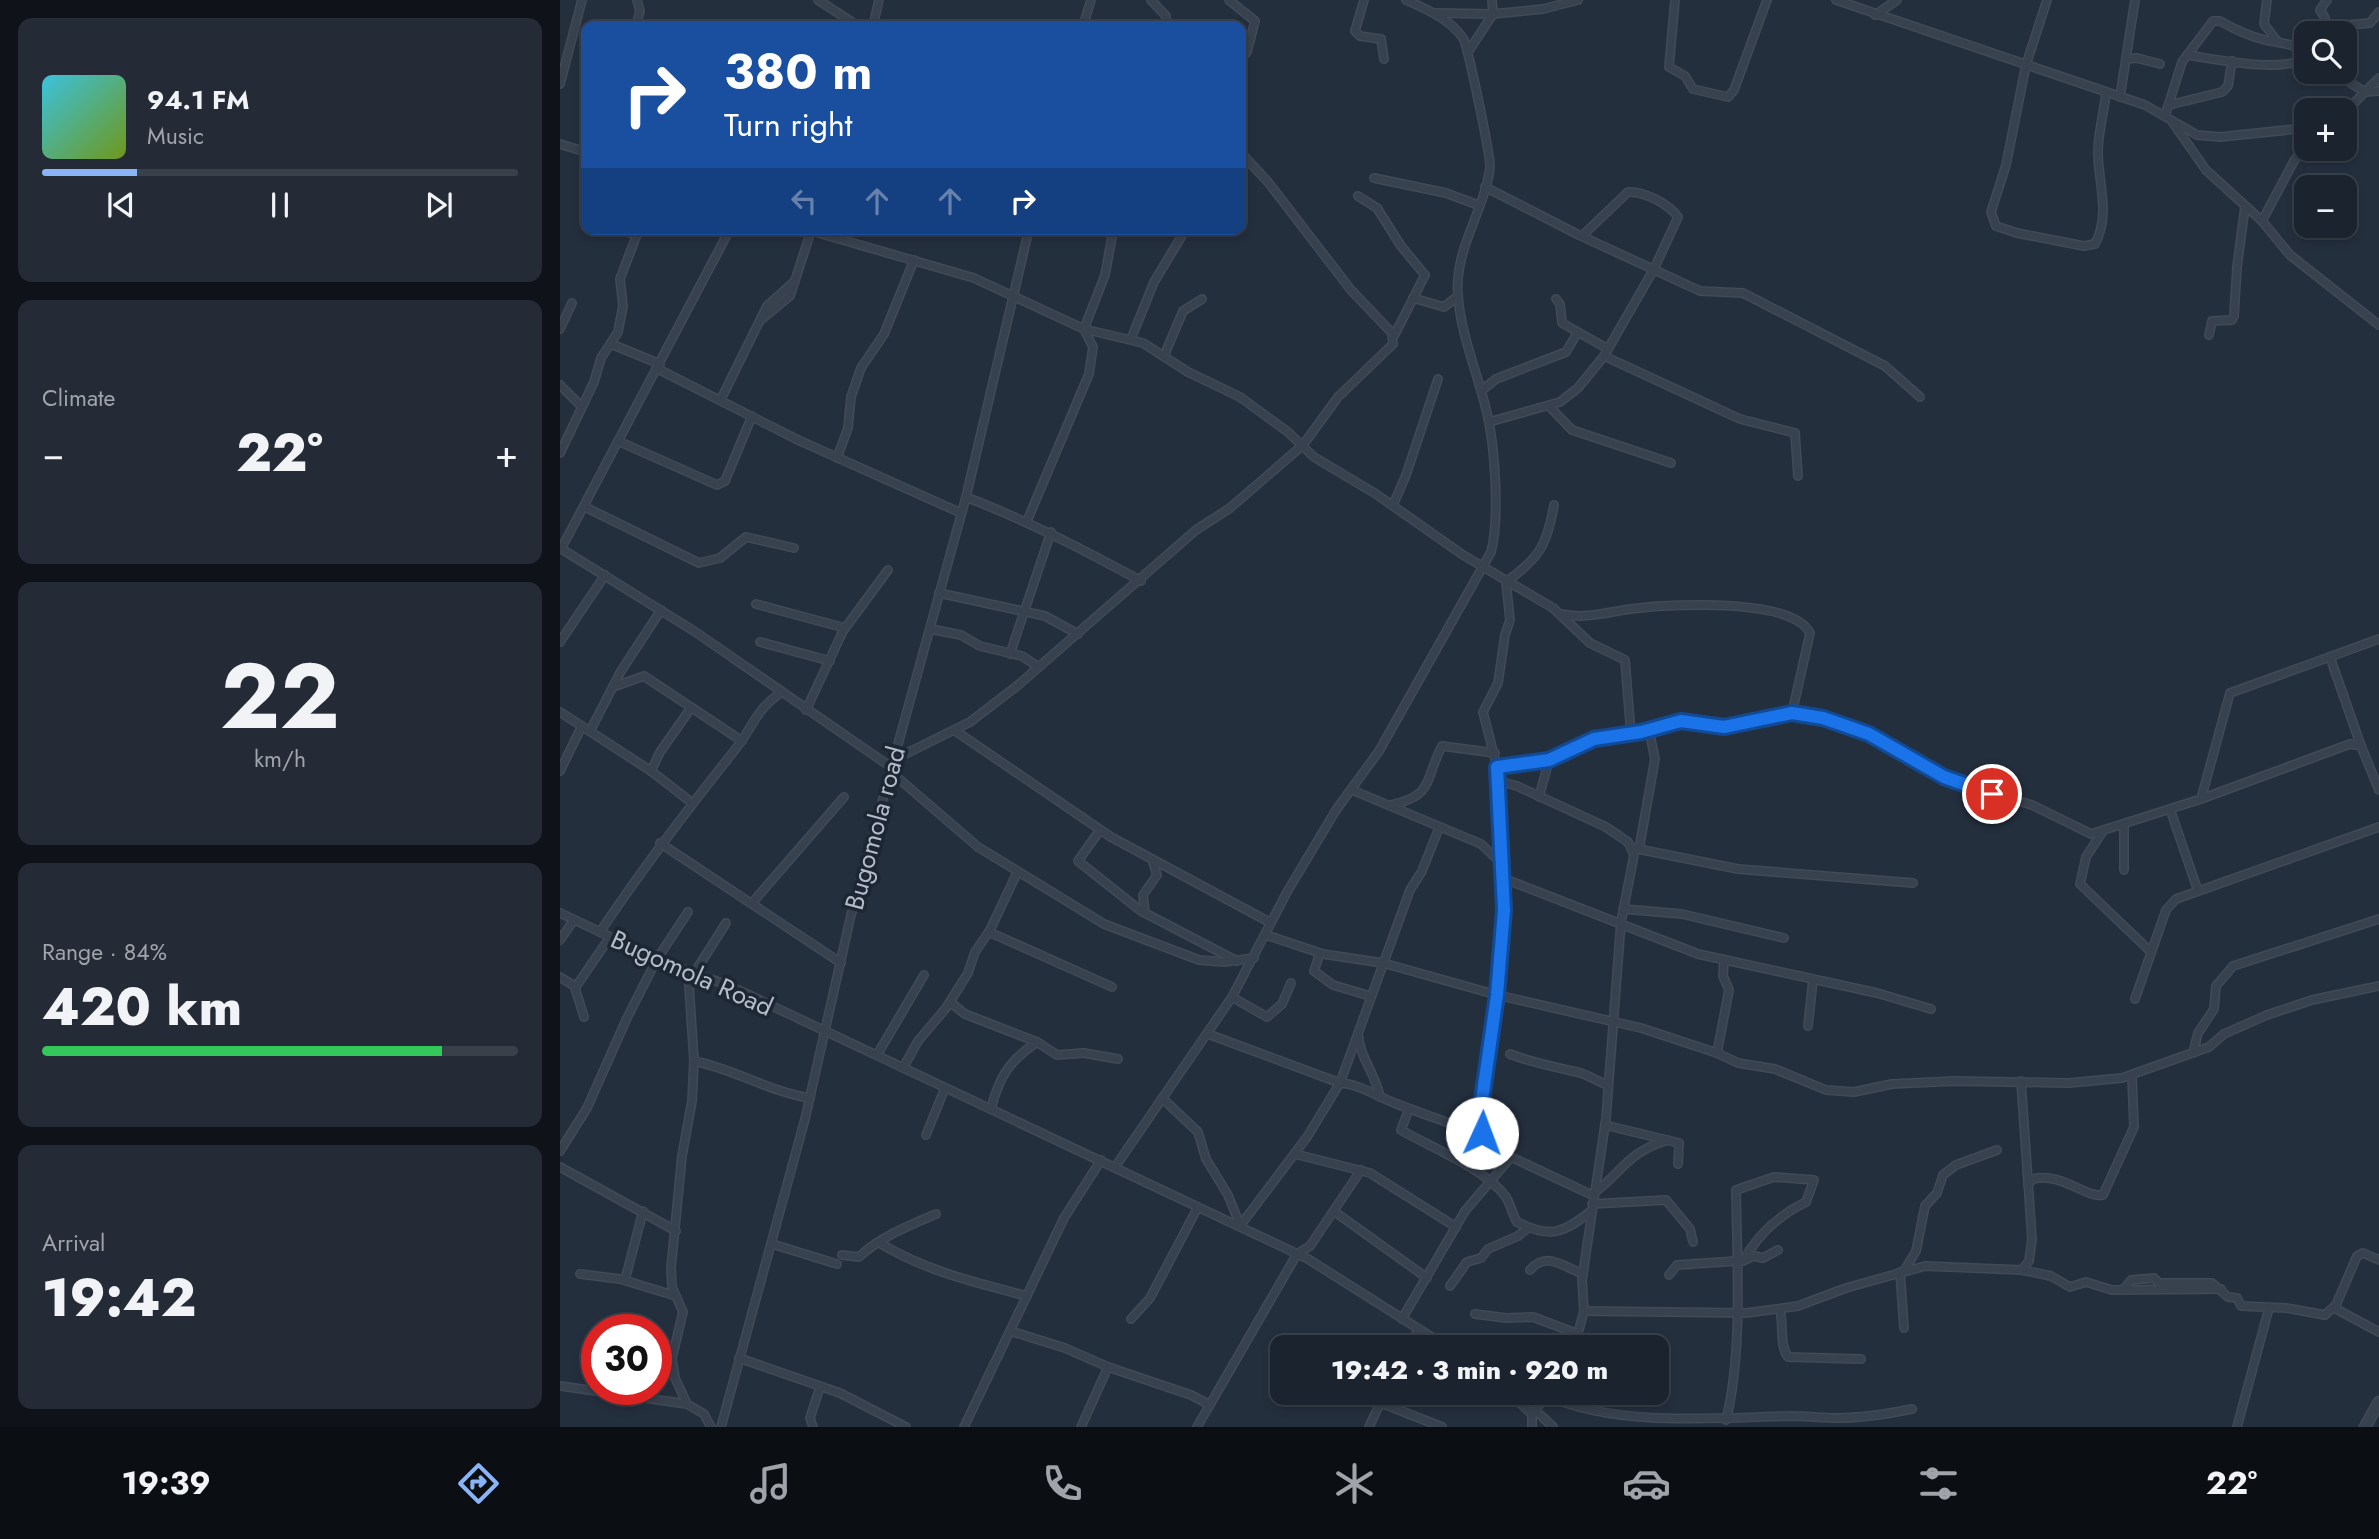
<!DOCTYPE html>
<meta charset="utf-8">
<style>
:root{--surface:#1b232e;--page:#242b36;--text:#f1f3f6;--muted:#a0a4aa;--line:#39404a;--accent:#8ab4f8}
body{margin:0;font-family:Jost,sans-serif;background:var(--page);color:var(--text);height:100vh;display:flex;flex-direction:column;font-size:26px;white-space:nowrap}
*{box-sizing:border-box;margin:0}
p{font-size:23px;color:var(--muted)}
.icon{flex:none;width:38px;height:38px;fill:none;stroke:currentColor;stroke-width:2;stroke-linecap:round;stroke-linejoin:round}
.map{position:relative;flex:1;overflow:hidden}
.details{display:flex;flex-direction:column;gap:18px;padding:18px;background:#0f1319;width:560px}
.details>*{flex:none}
.guide{position:absolute;left:21px;top:21px;width:665px;height:214px;border-radius:14px;box-shadow:0 4px 10px #0003,0 0 0 2px var(--line);background:#1a4fa0;color:#fff;overflow:hidden}
.buttons{position:absolute;left:1734px;top:21px;display:grid;gap:14px}
.buttons a{display:grid;place-items:center;width:63px;height:63px;border-radius:14px;background:var(--surface);box-shadow:0 4px 10px #0003,0 0 0 2px var(--line);font-size:35px}
.speed{position:absolute;left:21px;top:1314px;display:flex;gap:14px;font-size:35px;font-weight:700;text-align:center}
.speed>*{display:grid;place-content:center;width:91px;height:91px;border-radius:50%;background:var(--surface);box-shadow:0 4px 10px #0003,0 0 0 2px var(--line);line-height:1}
.speed .limit{border:10px solid #d22;background:#fff;color:#111}
.pin{position:absolute;display:grid;place-items:center;width:60px;height:60px;color:#fff;margin:-30px;border:4px solid #fff;border-radius:50%;box-shadow:0 2px 7px #0007}
.me{position:absolute;width:77px;margin:-38px;rotate:2deg;stroke-linejoin:round;filter:drop-shadow(0 0 5px #0008)}
.turn{display:flex;align-items:center;gap:24px;height:147px;padding:0 28px;font-size:32px}
.turn .icon{width:91px;height:91px;stroke-width:2.5}
.turn b{display:block;font-size:49px;line-height:60px}
.lanes{display:flex;align-items:center;height:66px;padding:0 28px;background:#0003;justify-content:center;gap:35px;direction:ltr}
.lanes .off{opacity:.35}
.big{font-size:52px;font-weight:800;line-height:1.1}
.details .widget{flex:1;display:flex;flex-direction:column;justify-content:center;gap:10px;min-width:0;padding:0 24px;border-radius:14px;background:var(--page)}
.details .dial{align-items:center;gap:0}
.dial b{font-size:91px;line-height:1}
.song{display:flex;align-items:center;gap:21px}
.cover{width:84px;height:84px;border-radius:10px;background:linear-gradient(135deg,hsl(190 70% 55%),hsl(80 70% 35%))}
.played{height:7px;border-radius:4px;background:linear-gradient(90deg,var(--accent) 20%,var(--line) 20%)}
.keys{display:flex;justify-content:space-around;direction:ltr}
.heat{display:flex;justify-content:space-between;align-items:center;font-size:38px;direction:ltr}
.charge{height:10px;border-radius:5px;background:linear-gradient(90deg,#34c759 84%,var(--line) 0)}
.trip{position:absolute;left:710px;top:1335px;width:399px;height:70px;border-radius:14px;background:var(--surface);box-shadow:0 4px 10px #0003,0 0 0 2px var(--line);font-weight:800;line-height:70px;text-align:center}
.tab-bar{display:flex;height:112px;justify-content:space-around;align-items:center;background:#0b0e12;color:var(--muted)}
.tab-bar .icon{width:49px;height:49px}
.tab-bar .current{color:var(--accent)}
.tab-bar b{font-size:32px;color:var(--text)}
main{display:flex;flex:1;min-height:0}
.map>svg:first-child{display:block}
.lines{fill:none;stroke-linecap:round;stroke-linejoin:round}
.minor-casing{stroke:#414a57;stroke-width:10}
.tertiary-casing{stroke:#414a57;stroke-width:13}
.minor{stroke:#38414e;stroke-width:7}
.tertiary{stroke:#38414e;stroke-width:10}
.route-casing{stroke:#114b97;stroke-width:18}
.route{stroke:#1a73e8;stroke-width:12}
.labels{text-anchor:middle;stroke-width:7;stroke-linejoin:round;paint-order:stroke}
.street-label{font-size:26px;fill:#b4bcc9;stroke:#1d2633}
</style>
<main>
<section class="details">
<div class="widget">
<div class="song"><i class="cover"></i><div><b>94.1 FM</b><p>Music</p></div></div>
<div class="played"></div>
<div class="keys"><svg class="icon" aria-label="previous" viewBox="0 0 24 24"><path d="M18 5L8 12l10 7zM5 5v14"/></svg><svg class="icon" aria-label="pause" viewBox="0 0 24 24"><path d="M8 5v14M16 5v14"/></svg><svg class="icon" aria-label="next" viewBox="0 0 24 24"><path d="M6 5l10 7-10 7zM19 5v14"/></svg></div>
</div>
<div class="widget"><p>Climate</p>
<div class="heat"><a>−</a><b class="big">22°</b><a>+</a></div>
</div>
<div class="widget dial"><b>22</b><p>km/h</p></div>
<div class="widget"><p>Range · 84%</p><b class="big">420 km</b><div class="charge"></div></div>
<div class="widget"><p>Arrival</p><b class="big">19:42</b></div>
</section>
<div class="map">
<svg width="1819" height="1427" viewBox="0 0 1819 1427">
<rect width="100%" height="100%" fill="#242f3e"/>
<g class="lines">
<g class="minor-casing">
<g id="minor">
<polyline points="258,0 298,26"/>
<polyline points="591,0 606,16 607,26"/>
<polyline points="669,0 695,21 687,52 681,58"/>
<polyline points="804,0 795,31 800,36 821,39 824,59"/>
<polyline points="1115,0 1109,67 1125,76 1133,89 1168,97 1174,90 1207,0"/>
<polyline points="1276,0 1585,105 1637,135 1660,137 1746,128"/>
<path d="M1487 0 1466 65 1446 165 1431 212 1436 226 1457 233 1524 246 1535 244C1551 214 1538 183 1538 152 1538 133 1544 112 1546 93"/>
<polyline points="1707,0 1704,24 1717,41"/>
<polyline points="876,13 933,14 983,9 1018,0"/>
<polyline points="1315,15 1337,0"/>
<polyline points="76,26 80,11 77,0"/>
<polyline points="313,26 319,0"/>
<polyline points="523,26 531,0"/>
<polyline points="1762,33 1765,18 1760,10 1767,0"/>
<polyline points="1767,33 1787,25 1810,23 1819,12"/>
<polyline points="908,52 933,14 932,0"/>
<path d="M1627 55C1655 59 1725 74 1746 57"/>
<polyline points="1566,59 1577,58 1600,64"/>
<polyline points="1773,72 1805,92 1819,91"/>
<polyline points="681,80 681,82"/>
<polyline points="0,84 22,0"/>
<polyline points="1560,97 1575,0"/>
<polyline points="1609,105 1662,92 1668,86 1672,61"/>
<polyline points="1785,112 1819,78"/>
<path d="M1605 116 1622 62 1653 21H1660C1674 29 1688 36 1705 40 1722 44 1732 42 1746 54"/>
<polyline points="1613,123 1646,170 1702,221 1730,255 1819,325"/>
<polyline points="0,144 26,152"/>
<polyline points="814,178 886,193 918,205"/>
<polyline points="925,187 1019,235 1140,291 1183,293 1325,366 1360,397"/>
<polyline points="798,196 817,208 841,246 865,275 834,336"/>
<polyline points="1702,221 1734,161 1746,145"/>
<polyline points="56,229 77,235"/>
<polyline points="245,229 414,278 524,329 583,343 628,372 680,397 728,432 754,457 816,494 903,555 993,608 1030,643 1065,660 1071,735"/>
<path d="M1022 236 1068 192C1084 191 1109 204 1118 217L1094 269 1044 356"/>
<polyline points="853,298 884,307 898,296"/>
<polyline points="996,299 1000,304 1002,323 1048,349"/>
<polyline points="202,319 230,296 251,231"/>
<polyline points="0,329 12,303"/>
<polyline points="1649,335 1652,321 1672,320 1674,316 1677,267 1685,207"/>
<polyline points="571,339 594,282 626,229"/>
<polyline points="51,344 100,364"/>
<polyline points="604,356 623,311 642,299"/>
<polyline points="98,369 238,440 401,513"/>
<polyline points="0,385 21,406"/>
<polyline points="921,391 936,379 1006,352 1018,332"/>
<polyline points="161,399 207,306 235,281"/>
<polyline points="989,406 1012,430 1111,463"/>
<polyline points="929,422 1000,402 1018,388 1044,356 1180,419 1235,433 1238,476"/>
<polyline points="58,441 157,485 165,481 192,416"/>
<polyline points="0,453 34,382 41,358 58,332 63,306 60,279 79,229"/>
<polyline points="277,458 288,428 291,397 301,368 324,334 354,260"/>
<path d="M406 497C468 521 522 549 581 581"/>
<polyline points="833,505 846,475 878,379"/>
<path d="M994 505C987 546 979 558 946 582L950 620 945 635 938 683 923 712 937 767 945 879 937 995 920 1128 927 1142 951 1157 1034 1196"/>
<polyline points="25,507 139,563 160,558 186,537 234,548"/>
<polyline points="467,521 529,374 533,347 524,329 545,275 552,237 547,229"/>
<polyline points="0,548 134,631 331,767"/>
<polyline points="1,549 170,229"/>
<polyline points="379,593 485,616 518,634"/>
<polyline points="196,604 285,628"/>
<path d="M1001 614C1028 620 1053 610 1080 608 1115 604 1232 598 1250 633L1232 713"/>
<polyline points="370,629 401,635 420,646 462,656 477,666"/>
<polyline points="0,642 45,575"/>
<polyline points="200,642 270,661"/>
<polyline points="450,654 491,532"/>
<polyline points="1770,657 1801,746"/>
<polyline points="53,687 84,676 182,741"/>
<polyline points="246,710 283,631 328,570"/>
<polyline points="0,712 91,771 131,802"/>
<polyline points="394,730 551,837 711,923"/>
<polyline points="30,731 61,671 101,610"/>
<polyline points="333,760 410,722 457,686 636,530 670,508 743,445 778,397 833,344 832,333 791,290 708,182 681,153"/>
<polyline points="937,767 989,760 1034,739 1071,735 1121,721 1164,727 1240,713 1309,734 1398,783 1472,805 1531,834 1641,799 1790,744 1801,746 1819,790"/>
<polyline points="0,771 22,726"/>
<polyline points="91,771 100,752 131,708"/>
<polyline points="331,772 418,847 544,924 639,960 664,962 694,958"/>
<polyline points="938,781 957,786 1046,827 1068,842 1074,855 1061,922 1046,1118 1022,1280 1024,1311 1014,1348"/>
<polyline points="792,790 921,844 943,865"/>
<polyline points="979,797 989,760"/>
<polyline points="1641,799 1670,693 1819,639"/>
<path d="M831 805C875 795 864 780 882 746L935 753"/>
<polyline points="1610,809 1638,891"/>
<polyline points="540,830 518,861 581,911 677,961"/>
<polyline points="1543,831 1526,857 1520,884 1591,952"/>
<polyline points="100,843 281,963"/>
<polyline points="1073,848 1178,869 1353,883"/>
<polyline points="1079,849 1095,759 1089,730"/>
<polyline points="1564,870 1564,824"/>
<polyline points="945,879 1138,954 1317,993 1371,1009"/>
<polyline points="192,903 284,797"/>
<polyline points="1063,909 1122,914 1224,938"/>
<polyline points="0,913 97,959 172,987 748,1259 889,1348"/>
<polyline points="585,913 583,895 597,875 593,862"/>
<path d="M40 932C82 869 127 810 174 751 194 727 192 714 220 693"/>
<polyline points="429,932 552,987"/>
<polyline points="706,935 763,954 823,963 937,995 1081,1028 1157,1053 1178,1063 1215,1069 1266,1090 1294,1092 1332,1084 1395,1081 1509,1083 1562,1078 1649,1047 1664,1034 1707,1015 1752,1000 1819,986"/>
<polyline points="0,940 14,920"/>
<polyline points="760,953 754,971 773,985 810,996"/>
<polyline points="128,970 134,1061 132,1101 122,1156 111,1268 112,1287 123,1312 112,1358 115,1378 127,1404 144,1414 151,1427"/>
<polyline points="135,972 166,923"/>
<polyline points="0,977 16,987"/>
<polyline points="672,997 707,1017 722,1004 731,983"/>
<polyline points="1575,999 1606,910 1616,899 1819,827"/>
<polyline points="390,1002 405,1014 477,1042 497,1055 524,1053 558,1059"/>
<polyline points="24,1017 15,988 50,937"/>
<polyline points="1248,1026 1253,980"/>
<path d="M798 1033C799 1057 816 1074 820 1097"/>
<path d="M648 1034 780 1083C800 1084 818 1097 837 1104 867 1116 896 1123 924 1140"/>
<polyline points="1157,1053 1169,990 1163,976 1164,961"/>
<polyline points="1633,1053 1638,1033 1654,1009 1656,986 1673,966 1819,919"/>
<path d="M950 1054C973 1063 994 1067 1017 1072 1027 1074 1038 1082 1048 1085"/>
<polyline points="317,1055 364,975"/>
<path d="M134 1061C174 1069 210 1092 250 1098"/>
<polyline points="343,1068 358,1041 386,1008 408,973 415,952 430,930 457,873"/>
<polyline points="602,1098 638,1132 646,1159 668,1195 680,1225"/>
<path d="M431 1109C439 1077 449 1061 477 1042"/>
<path d="M849 1109 841 1130C870 1147 926 1169 946 1197 951 1205 952 1214 957 1222 990 1239 1004 1233 1031 1211"/>
<polyline points="1045,1125 1119,1143 1118,1164"/>
<polyline points="366,1135 385,1088"/>
<polyline points="0,1151 27,1108 67,1018 97,959 128,912"/>
<polyline points="735,1154 810,1173 896,1227"/>
<polyline points="0,1167 116,1231"/>
<path d="M555 1167 672 997 727 892 776 810 819 751 931 552C940 518 935 444 926 409 917 372 901 335 898 296 894 249 924 212 930 168 931 157 908 47 903 38 890 19 866 9 846 0"/>
<path d="M1468 1184 1473 1179C1502 1172 1525 1198 1543 1195L1574 1127 1572 1076"/>
<path d="M1034 1193C1064 1170 1068 1152 1108 1140"/>
<polyline points="1032,1204 1106,1200 1130,1229 1133,1242"/>
<polyline points="775,1212 867,1278"/>
<polyline points="680,1226 747,1137 780,1083 850,890 862,871 879,828"/>
<path d="M318 1242C365 1271 414 1282 467 1296"/>
<polyline points="212,1244 277,1264"/>
<path d="M282 1255 299 1257C320 1237 350 1225 376 1214"/>
<polyline points="1819,1260 1803,1253 1797,1256 1776,1305 1778,1310 1819,1332"/>
<polyline points="1183,1261 1194,1256 1203,1258 1218,1250"/>
<path d="M970 1270C986 1251 1003 1266 1023 1274"/>
<polyline points="1462,1270 1491,1276 1510,1287 1526,1282 1552,1290 1661,1289"/>
<polyline points="1344,1271 1356,1251 1365,1206 1377,1193 1383,1175 1396,1165 1437,1150"/>
<polyline points="1340,1272 1344,1328"/>
<polyline points="20,1274 60,1279 116,1296"/>
<polyline points="1109,1275 1117,1265 1177,1261"/>
<polyline points="65,1280 83,1211"/>
<polyline points="890,1286 907,1262 921,1258 928,1249 958,1236 968,1228"/>
<polyline points="1563,1290 1571,1280 1594,1278 1599,1283 1652,1283 1668,1297 1677,1298 1681,1306 1726,1308 1765,1315 1776,1305"/>
<path d="M1220 1310C1224 1326 1219 1344 1228 1357L1301 1359"/>
<polyline points="1024,1311 1186,1313 1238,1306 1286,1288 1365,1266 1462,1270 1469,1261 1472,1239 1461,1081"/>
<polyline points="915,1314 946,1318 973,1317 1018,1334"/>
<polyline points="571,1319 590,1298 638,1207"/>
<polyline points="842,1319 905,1211 951,1157"/>
<polyline points="450,1331 505,1348 548,1367 631,1395 650,1405"/>
<polyline points="848,1348 859,1329"/>
<polyline points="179,1358 280,1393 346,1427"/>
<polyline points="0,1386 127,1404"/>
<polyline points="949,1393 972,1414 972,1427"/>
<path d="M987 1396C1058 1427 1152 1418 1230 1416 1246 1416 1262 1418 1278 1418 1304 1418 1327 1414 1352 1409"/>
<polyline points="821,1403 882,1427"/>
<polyline points="975,1410 993,1427"/>
<polyline points="972,1414 989,1393"/>
<path d="M1166 1420C1183 1353 1177 1260 1176 1190L1214 1177 1254 1180 1246 1202C1219 1215 1197 1236 1183 1261"/>
<polyline points="161,1427 245,1119 291,915 406,497 469,229"/>
<polyline points="253,1427 250,1418 260,1387"/>
<polyline points="404,1427 504,1218 541,1160"/>
<polyline points="521,1427 548,1367"/>
<polyline points="637,1427 737,1254 750,1246 801,1170"/>
<polyline points="809,1427 825,1393"/>
<polyline points="1677,1427 1709,1308"/>
</g>
</g>
<g class="tertiary-casing">
<polyline id="tertiary" points="1805,1427 1819,1402"/>
</g>
<use href="#minor" class="minor"/>
<use href="#tertiary" class="tertiary"/>
</g>
<g class="lines">
<g class="route-casing">
<polyline id="route" points="922,1133 920,1114 937,995 944,910 937,767 989,760 1034,739 1081,732 1121,721 1164,727 1232,713 1263,718 1309,734 1384,777 1432,794"/>
</g>
<use href="#route" class="route"/>
</g>
<g class="labels">
<g class="street-label">
<text transform="translate(315 828) rotate(-75)" y="9">Bugomola road</text>
<text transform="translate(132 973) rotate(24)" y="9">Bugomola Road</text>
</g>
</g>
</svg>
<div class="buttons">
<a><svg class="icon" aria-label="search" viewBox="0 0 24 24"><circle cx="10" cy="10" r="6"/><path d="M15 15l6 6"/></svg></a>
<a>+</a>
<a>−</a>
</div>
<div class="speed"><div class="limit">30</div></div>
<div class="pin" style="left:1432px;top:794px;background:#d93025"><svg class="icon" aria-label="arrive" viewBox="0 0 24 24"><path d="M6 21V4h12l-3 4 3 4H6"/></svg></div>
<svg class="me" style="left:922px;top:1133px" viewBox="-20 -20 40 40"><circle r="19" fill="#fff"/><path d="M0-13L10 11 0 6-10 11z" fill="#1a73e8"/></svg>
<div class="trip">19:42 · 3 min · 920 m</div>
<div class="guide">
<div class="turn"><svg class="icon" aria-label="right" viewBox="0 0 24 24"><path d="M7 20v-9h11M14 6l5 5-5 5"/></svg><div><b>380 m</b>Turn right</div></div>
<div class="lanes"><svg class="icon off" aria-label="left" viewBox="0 0 24 24"><path d="M17 20v-9H6M10 6l-5 5 5 5"/></svg><svg class="icon off" aria-label="ahead" viewBox="0 0 24 24"><path d="M12 20V5M6 11l6-6 6 6"/></svg><svg class="icon off" aria-label="ahead" viewBox="0 0 24 24"><path d="M12 20V5M6 11l6-6 6 6"/></svg><svg class="icon" aria-label="right" viewBox="0 0 24 24"><path d="M7 20v-9h11M14 6l5 5-5 5"/></svg></div>
</div>
</div>
</main>
<nav class="tab-bar">
<b>19:39</b>
<svg class="icon current" aria-label="directions" viewBox="0 0 24 24"><path d="M12 3l9 9-9 9-9-9zM9 14v-3h6M13 9l2 2-2 2"/></svg>
<svg class="icon" aria-label="music" viewBox="0 0 24 24"><path d="M9 18V5l10-2v13"/><circle cx="6" cy="18" r="3"/><circle cx="16" cy="16" r="3"/></svg>
<svg class="icon" aria-label="phone" viewBox="0 0 24 24"><path d="M5 4h4l2 5-3 2q2 4 5 5l2-3 5 2v4C11 20 4 13 5 4z"/></svg>
<svg class="icon" aria-label="climate" viewBox="0 0 24 24"><path d="M12 3v18M4 7l16 10M4 17L20 7"/></svg>
<svg class="icon" aria-label="car" viewBox="0 0 24 24"><path d="M5 17H2v-5l4-1 3-4h7l3 4 3 1v5h-3M9 17h6M6 11h13"/><circle cx="7" cy="17" r="2"/><circle cx="17" cy="17" r="2"/></svg>
<svg class="icon" aria-label="filters" viewBox="0 0 24 24"><path d="M4 7h16M4 17h16"/><circle cx="9" cy="7" r="2"/><circle cx="15" cy="17" r="2"/></svg>
<b>22°</b>
</nav>
